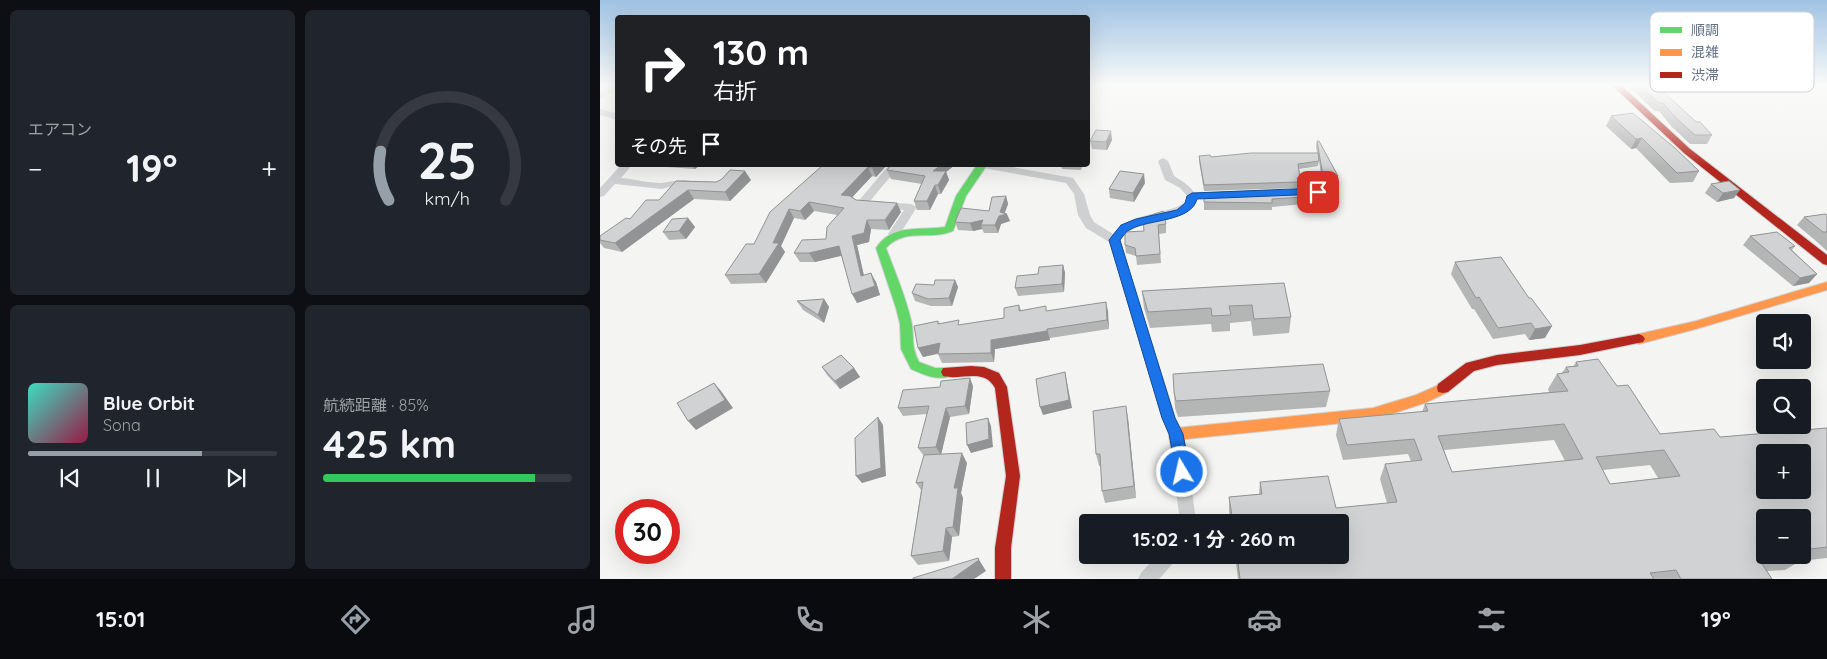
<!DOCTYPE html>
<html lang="ja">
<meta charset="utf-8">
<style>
:root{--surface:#171b24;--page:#20242c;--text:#f1f3f6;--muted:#9ea1a6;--line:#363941;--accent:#959faa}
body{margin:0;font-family:Quicksand,"Noto Sans JP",sans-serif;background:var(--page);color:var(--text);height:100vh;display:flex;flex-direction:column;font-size:19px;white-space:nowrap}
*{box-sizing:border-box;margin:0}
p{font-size:16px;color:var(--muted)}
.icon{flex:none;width:28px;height:28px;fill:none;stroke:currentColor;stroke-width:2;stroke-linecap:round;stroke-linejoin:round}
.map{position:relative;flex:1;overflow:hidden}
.drawer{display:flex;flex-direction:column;gap:10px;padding:10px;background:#0d0f14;width:600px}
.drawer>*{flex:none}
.banner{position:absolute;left:15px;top:15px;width:475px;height:152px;border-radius:5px;box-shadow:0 5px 20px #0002;background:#202124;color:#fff;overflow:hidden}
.buttons{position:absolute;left:1156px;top:314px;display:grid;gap:10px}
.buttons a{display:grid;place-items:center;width:55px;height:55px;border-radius:5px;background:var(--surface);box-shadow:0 5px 20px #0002;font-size:25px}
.speed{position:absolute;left:15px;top:499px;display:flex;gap:10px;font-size:25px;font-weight:700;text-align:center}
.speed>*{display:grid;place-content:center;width:65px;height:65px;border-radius:50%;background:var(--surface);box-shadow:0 5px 20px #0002;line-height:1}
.speed .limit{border:8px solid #d22;background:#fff;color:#111}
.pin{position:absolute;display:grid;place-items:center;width:42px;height:42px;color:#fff;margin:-21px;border-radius:10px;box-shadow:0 2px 8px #0006}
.me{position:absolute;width:55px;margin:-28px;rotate:351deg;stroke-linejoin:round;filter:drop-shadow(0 0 4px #0008)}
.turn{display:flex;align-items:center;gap:18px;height:105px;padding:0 15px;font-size:22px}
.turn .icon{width:65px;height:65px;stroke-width:2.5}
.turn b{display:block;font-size:35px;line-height:42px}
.then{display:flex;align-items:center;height:48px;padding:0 15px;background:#0003;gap:10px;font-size:19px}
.big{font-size:38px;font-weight:700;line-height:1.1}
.drawer .card{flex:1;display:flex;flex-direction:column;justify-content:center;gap:8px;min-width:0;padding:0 18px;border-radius:8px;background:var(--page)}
.drawer .dial{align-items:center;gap:0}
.dial svg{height:130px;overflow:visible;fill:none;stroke:var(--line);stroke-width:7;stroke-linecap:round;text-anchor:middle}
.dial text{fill:var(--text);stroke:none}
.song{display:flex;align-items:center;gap:15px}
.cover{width:60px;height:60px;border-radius:8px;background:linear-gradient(135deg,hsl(170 70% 55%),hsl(340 70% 35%))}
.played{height:5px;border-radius:2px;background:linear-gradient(90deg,var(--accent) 70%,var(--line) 70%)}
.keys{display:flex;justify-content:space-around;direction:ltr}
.heat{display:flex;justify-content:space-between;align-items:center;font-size:28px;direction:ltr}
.charge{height:8px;border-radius:4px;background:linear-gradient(90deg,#34c759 85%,var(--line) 0)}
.drawer .tiles{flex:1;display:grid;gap:10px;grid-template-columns:repeat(2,1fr)}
.trip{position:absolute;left:479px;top:514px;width:270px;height:50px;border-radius:5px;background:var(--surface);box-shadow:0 5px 20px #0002;font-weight:700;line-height:50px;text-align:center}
.tab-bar{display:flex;height:80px;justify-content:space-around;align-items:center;background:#090b0e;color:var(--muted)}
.tab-bar .icon{width:35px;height:35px}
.tab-bar .selected{color:var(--accent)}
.tab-bar b{font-size:22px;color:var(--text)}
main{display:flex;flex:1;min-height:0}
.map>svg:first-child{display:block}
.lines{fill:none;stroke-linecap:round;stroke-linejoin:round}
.fast-casing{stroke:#d0d2d2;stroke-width:2}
.slow-casing{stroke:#d0d2d2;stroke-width:2}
.jam-casing{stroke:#d0d2d2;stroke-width:2}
.street{fill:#cfd0d1;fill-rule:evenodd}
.fast{fill:#63d668;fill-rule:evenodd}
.slow{fill:#ff974d;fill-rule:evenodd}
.jam{fill:#b3261e;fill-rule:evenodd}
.wall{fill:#b4b5b5;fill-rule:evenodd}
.shaded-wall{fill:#929394}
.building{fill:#d1d2d3;stroke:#929394;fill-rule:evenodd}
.route{fill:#1a73e8;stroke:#114b97}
.key{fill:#fff;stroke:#d0d4da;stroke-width:1}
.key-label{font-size:14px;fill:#627184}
</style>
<main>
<section class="drawer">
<div class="tiles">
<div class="card"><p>エアコン</p>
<div class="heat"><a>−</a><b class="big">19°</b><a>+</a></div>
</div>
<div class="card dial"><svg viewBox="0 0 100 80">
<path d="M14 69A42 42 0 1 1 86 69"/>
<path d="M14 69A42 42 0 0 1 9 39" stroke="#959faa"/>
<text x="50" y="56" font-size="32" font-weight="700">25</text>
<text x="50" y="72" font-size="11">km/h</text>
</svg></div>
<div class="card">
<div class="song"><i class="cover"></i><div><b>Blue Orbit</b><p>Sona</p></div></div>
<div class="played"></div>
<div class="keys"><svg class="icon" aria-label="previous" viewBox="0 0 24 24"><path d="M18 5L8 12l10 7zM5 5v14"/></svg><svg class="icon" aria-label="pause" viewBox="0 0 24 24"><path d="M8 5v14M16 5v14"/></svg><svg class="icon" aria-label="next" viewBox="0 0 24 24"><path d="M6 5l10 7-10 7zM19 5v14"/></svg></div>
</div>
<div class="card"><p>航続距離 · 85%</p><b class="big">425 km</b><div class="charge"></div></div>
</div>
</section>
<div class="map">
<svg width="1227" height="579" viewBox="0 0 1227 579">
<rect width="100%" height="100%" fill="#f4f4f2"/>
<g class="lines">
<g class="fast-casing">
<path id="fast" d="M377 165H387L366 196 353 231C330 241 305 227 286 248 295 272 305 295 311 320 315 337 310 344 319 362L335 368H351L353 372 351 376C336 381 325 375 311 369L301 349 300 324 296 308 276 248C293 223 319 231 345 227L356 196Z"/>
</g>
<g class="slow-casing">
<g id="slow">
<polygon points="1227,282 1227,290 1096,329 1039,344 1035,342 1033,339 1035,336 1039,334 1096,321"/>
<polygon points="843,383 848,384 849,388 848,392 825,403 773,420 576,440 571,438 569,434 571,430 576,428 773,408 816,395"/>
</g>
</g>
<g class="jam-casing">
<g id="jam">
<polygon points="1013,86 1022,86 1090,149 1227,255 1227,265 1223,264 1084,153"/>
<polygon points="1039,334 1043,336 1045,339 1043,342 980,355 897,365 874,371 848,392 843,393 838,392 837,388 838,384 866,363 897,355 980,345"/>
<path d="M371 366 384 367 399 373 407 387 420 476 411 548V579H395V548L406 476 395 388C384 367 360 381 343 376L341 372 343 368Z"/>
</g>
</g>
<g class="street">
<polygon points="12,86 18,86 18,90 0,98 0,92"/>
<polygon points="0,109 18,114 18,120 0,115"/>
<path d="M563 158 568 161 574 176C584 182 590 186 597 196L595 205C577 226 540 214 520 241L576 418 584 434 595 513 593 522H577L579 513 568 434 562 418 509 242 486 228 478 215 474 194 466 183 383 168 378 165H401L473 178 484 194 490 215 494 222 513 234C530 212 562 216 585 203L587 196 580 188 565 180 558 161Z"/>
<path d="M21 165H32L21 178C34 179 48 183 61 183 72 182 87 176 96 184L91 187 73 186 62 189 15 184 4 196 0 197V188Z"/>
<polygon points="289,165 300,165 270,201 311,204 317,207 298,237 294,238 288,234 304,210 261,207 256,204"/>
<polygon points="718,189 723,192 722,194 687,196 682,193 687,190"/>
<polygon points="557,555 578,555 575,561 559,579 538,579 541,573"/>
</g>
<use href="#fast" class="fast"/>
<use href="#slow" class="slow"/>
<use href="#jam" class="jam"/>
</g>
<g class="wall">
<polygon points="1028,86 1054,86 1112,135 1107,144 1090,144 1072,127 1059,111 1055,111"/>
<polygon points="1011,116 1099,171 1093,182 1070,183 1036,148 1031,149 1006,126"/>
<polygon points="512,140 507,150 492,149 490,141"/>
<polygon points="717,141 738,176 737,180 722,180 719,161 718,166 699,169 700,178 698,188 604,191 599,161 599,156 611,157 717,153 716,146"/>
<polygon points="39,165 100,165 95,169"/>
<polygon points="223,165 287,165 276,177 272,176 252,197 256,200 301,212 289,230 271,229 269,242 257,245 264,276 276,282 280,295 257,303 241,256 215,262 200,262 194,253 226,239 237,215 214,211 205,220 194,218 181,246 185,252 166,283 131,284 125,275 154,244"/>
<polygon points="291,165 355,165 346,172 349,180 341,194 338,194 330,210 317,210 314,201 322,184 291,179 287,170"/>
<polygon points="461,165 483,165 481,170 462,169"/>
<polygon points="151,180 130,201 94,199 22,252 4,248 0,243 0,236 30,219 59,200 76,181 116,182"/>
<polygon points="545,183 534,202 510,198 509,189"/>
<polygon points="1111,184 1134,198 1117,202 1105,193"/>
<polygon points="604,193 705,197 704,204 672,207 672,210 604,210"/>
<polygon points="406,196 408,204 405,213 410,221 401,224 398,233 384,233 382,229 373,231 358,230 355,222 389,211"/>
<polygon points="1227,215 1227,251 1216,241 1217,241 1216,241 1197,225 1204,217"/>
<polygon points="88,218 95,227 86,239 69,240 63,232"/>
<polygon points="543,218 566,224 566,233 559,234 561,263 537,265 536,256 526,253 525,245 544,231"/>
<polygon points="1150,236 1195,246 1192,250 1217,274 1209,283 1193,286 1143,245"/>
<polygon points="901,257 945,338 929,340 925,334 893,339 874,309 872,309 851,274 855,262"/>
<polygon points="463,265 465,273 464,292 418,296 415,288 438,274"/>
<polygon points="355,280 358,287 352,306 331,306 315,301 312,293 334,285"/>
<polygon points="684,283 691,317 689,333 653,336 651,321 630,323 630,331 612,332 611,324 550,328 544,308 542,291"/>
<polygon points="224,299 229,307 224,323 203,310 197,301"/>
<polygon points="506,302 509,329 450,338 450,340 395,349 394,362 342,363 338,354 323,357 318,348 338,321 339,323 361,325 404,318 419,305 421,310 447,311"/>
<path d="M976 362 1017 386 1060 434 1120 437 1227 428V558L1200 561 1185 570 1167 571 1172 579H638L635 555H740V522H630L629 511V497L659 494 660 482 736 508 787 503 780 479 785 464 811 461 808 454 743 460 736 435 739 419 822 412 825 404 949 392 948 389 957 374 962 373 966 367H973ZM954 440 965 461 852 472 844 450ZM1050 465 1058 478 1010 484 1003 470ZM1202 518V555H1165Z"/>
<polygon points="222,367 254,368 260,377 240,389 227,375"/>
<polygon points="373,386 369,414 350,417 341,454 367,463 361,493 363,498 359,536 352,537 349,561 318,565 311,556 321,490 316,483 324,456 318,448 327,414 303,416 298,408"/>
<polygon points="730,391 726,407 578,417 575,408 574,392"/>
<polygon points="528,418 536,498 505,503 502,491 501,466 499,466 496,454"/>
</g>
<g class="shaded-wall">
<polygon points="511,131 512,140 507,150 506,142"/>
<polygon points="1042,138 1036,148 1031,149 1036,139"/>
<polygon points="92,165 100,165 95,169"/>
<polygon points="275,165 287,165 276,177 272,168"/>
<polygon points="341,165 355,165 346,172 349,180 341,194 333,171"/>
<polygon points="268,167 272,176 246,204 241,195"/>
<polygon points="145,171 151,180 130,201 125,192"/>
<polygon points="544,174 545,183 534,202 533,193"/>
<polygon points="335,185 338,194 330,210 327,201"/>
<polygon points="88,190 94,199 22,252 15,243"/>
<polygon points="1140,190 1134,198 1117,202 1123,193"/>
<polygon points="406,196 408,204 404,214 407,214 410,221 401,224 398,233 395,225"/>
<polygon points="209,202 214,211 205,220 200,211"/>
<polygon points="297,203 301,212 289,230 285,220"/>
<polygon points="189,209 194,218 181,246 185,252 166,283 159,274 173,243"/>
<polygon points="88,218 95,227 86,239 79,231"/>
<polygon points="267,220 271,229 269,242 257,245 266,285 261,276 252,236"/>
<polygon points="383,220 381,225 382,229 373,231 370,223"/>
<polygon points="239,246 244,255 215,262 209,253"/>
<polygon points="463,265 465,273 464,292 462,284"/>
<polygon points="271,273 276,282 280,295 257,303 252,294"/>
<polygon points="1217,274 1209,283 1193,286 1200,278"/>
<polygon points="355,280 358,287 352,306 349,298"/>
<polygon points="224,299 229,307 224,323 218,315"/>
<polygon points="506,302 508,311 509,329 507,320"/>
<polygon points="952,326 945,338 929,340 935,329"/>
<polygon points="447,329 450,340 395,349 394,362 391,353 391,340"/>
<polygon points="340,343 344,352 323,357 318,348"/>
<polygon points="254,368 260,377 240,389 235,381"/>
<polygon points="465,372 472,408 443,415 440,407"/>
<polygon points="370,378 373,386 369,414 365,406"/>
<polygon points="114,383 121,391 133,408 96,430 88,421"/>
<polygon points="526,406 528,418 536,498 534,486"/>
<polygon points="346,408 350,417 341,455 336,447"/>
<polygon points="278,417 283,425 286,476 262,483 256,476"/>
<polygon points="388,418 391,426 393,447 371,453 367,445"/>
<polygon points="362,453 367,463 361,493 363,498 359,536 353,527 354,488"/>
<polygon points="346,528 352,537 349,561 343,551"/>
<polygon points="378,558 386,571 374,579 352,579"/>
</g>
<g class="building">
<polygon points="1041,86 1054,86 1061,92 1063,91 1096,122 1100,122 1112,135 1095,135 1077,119 1063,103 1059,103"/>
<polygon points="1033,113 1076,149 1099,171 1077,173 1042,138 1036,139 1011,116"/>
<polygon points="496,130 511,131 506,142 490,141"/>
<polygon points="717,141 719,141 738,176 723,176"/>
<polygon points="651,153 718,153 719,161 698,164 700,178 697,178 699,182 604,185 599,156 610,155 611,157"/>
<polygon points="223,165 275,165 272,168 268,167 241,195 250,196 256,200 297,203 285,220 267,220 264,233 252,236 261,276 271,273 275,286 252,294 239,246 209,253 194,253 202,240 226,239 227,227 244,208 209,202 200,211 189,209 173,243 179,243 159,274 125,275 146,244 154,244 170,212"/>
<polygon points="291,165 341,165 333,171 346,171 338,185 335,185 327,201 314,201 325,176 287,170"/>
<polygon points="130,170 145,171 125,192 88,190 15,243 0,240 0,236 26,218 30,219 46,200 59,200 76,181 116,182 122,179"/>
<polygon points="520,171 544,174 533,193 509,189"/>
<polygon points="1129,181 1140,190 1123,193 1111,184"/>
<polygon points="702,190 705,197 672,199 672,203 604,202 604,193"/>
<polygon points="406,196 400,212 407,214 399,216 395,225 381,225 383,220 370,223 355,222 361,208 389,211 392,197"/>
<polygon points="563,211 566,224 558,225 560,254 536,256 535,248 525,245 525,232 544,231 543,218"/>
<polygon points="1225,214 1227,215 1227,232 1223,232 1204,217"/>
<polygon points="88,218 79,231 63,232 72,219"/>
<polygon points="1177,232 1195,246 1189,248 1217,274 1200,278 1150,236"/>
<polygon points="901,257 929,298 931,298 952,326 935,329 931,323 898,328 879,297 876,298 855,262"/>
<polygon points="463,265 462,284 415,288 417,276 438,274 439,267"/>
<polygon points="335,280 355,280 349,298 328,299 312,293 316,284 334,285"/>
<polygon points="684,283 691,317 654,319 652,305 629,306 631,315 612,316 611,308 548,312 542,291"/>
<polygon points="224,299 218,315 197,301"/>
<polygon points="506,302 507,320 447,329 447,331 391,340 391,353 338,354 340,343 318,348 314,326 338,321 338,324 359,320 358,325 404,318 404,308 419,305 419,311 446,306 446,311"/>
<polygon points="241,355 254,368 235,381 222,367"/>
<path d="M998 359 1017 386 1028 385 1060 434 1114 429 1120 437 1227 428V547L1202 550V518H1165V555H1202V553L1206 557 1160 561 1172 579H1081L1076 570 1050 573 1054 579H640L637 555H740V522H633L629 497 662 494 660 482 728 476 736 508 797 502 785 464 822 460 814 439 747 445 739 419 828 411 825 404 968 391 957 374 969 372 966 367 978 366 976 362ZM964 424 983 459 852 472 838 436ZM1064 450 1080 476 1010 484 996 457ZM1165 452H1202V490H1165Z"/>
<polygon points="723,364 730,391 576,401 574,392 573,374"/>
<polygon points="465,372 469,400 440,407 436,379"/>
<polygon points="370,378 365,406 346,408 336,447 318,448 329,406 298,408 303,390 340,387 341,381"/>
<polygon points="114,383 125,400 88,421 77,403"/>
<polygon points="526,406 534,486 502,491 500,454 496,454 493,411"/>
<polygon points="278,417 281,468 256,476 255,438"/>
<polygon points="388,418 389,439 367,445 366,423"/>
<polygon points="362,453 354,488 358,488 353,527 346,528 343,551 311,556 323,482 316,483 324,455"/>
<polygon points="378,558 379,560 352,579 313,579 313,578"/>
</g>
<linearGradient id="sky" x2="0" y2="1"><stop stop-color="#9fc2e3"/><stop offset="0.51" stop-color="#fafaf9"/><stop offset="1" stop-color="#fafaf9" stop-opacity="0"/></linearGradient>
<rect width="1227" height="167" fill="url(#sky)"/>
<path class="route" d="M718 188 721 189V194L597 199C591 222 550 219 531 229 526 231 523 236 520 240L575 418 583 434 590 472 587 476 582 478 577 476 569 434 562 418 509 240 521 225 536 219 577 210 585 203 587 196 592 193Z"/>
<rect x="1050" y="12" width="164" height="80" rx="8" class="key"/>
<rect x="1060" y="27" width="22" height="6" fill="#63d668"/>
<rect x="1060" y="49" width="22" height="7" fill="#ff974d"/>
<rect x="1060" y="72" width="22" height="6" fill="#b3261e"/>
<g class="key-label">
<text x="1091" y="35">順調</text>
<text x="1091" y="57">混雑</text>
<text x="1091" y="80">渋滞</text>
</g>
</svg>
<div class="buttons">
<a><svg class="icon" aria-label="sound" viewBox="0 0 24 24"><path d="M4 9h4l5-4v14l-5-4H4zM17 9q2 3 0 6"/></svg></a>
<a><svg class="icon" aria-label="search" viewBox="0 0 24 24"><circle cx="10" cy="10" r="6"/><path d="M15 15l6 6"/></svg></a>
<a>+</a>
<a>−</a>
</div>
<div class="speed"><div class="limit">30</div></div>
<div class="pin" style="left:718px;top:192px;background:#d93025"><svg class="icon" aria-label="arrive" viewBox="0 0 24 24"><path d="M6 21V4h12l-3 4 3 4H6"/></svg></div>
<svg class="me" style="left:582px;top:472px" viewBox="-20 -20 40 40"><circle r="17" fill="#1a73e8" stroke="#fff" stroke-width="3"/><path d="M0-11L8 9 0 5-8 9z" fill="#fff"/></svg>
<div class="trip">15:02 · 1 分 · 260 m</div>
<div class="banner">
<div class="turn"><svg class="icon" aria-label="right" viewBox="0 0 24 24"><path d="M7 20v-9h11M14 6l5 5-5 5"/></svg><div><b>130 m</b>右折</div></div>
<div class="then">その先<svg class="icon" aria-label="arrive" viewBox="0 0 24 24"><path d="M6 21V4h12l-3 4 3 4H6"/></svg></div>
</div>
</div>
</main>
<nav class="tab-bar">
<b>15:01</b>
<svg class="icon selected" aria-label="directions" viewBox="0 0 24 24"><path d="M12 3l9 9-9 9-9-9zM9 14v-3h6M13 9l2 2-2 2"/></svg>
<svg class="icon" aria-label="music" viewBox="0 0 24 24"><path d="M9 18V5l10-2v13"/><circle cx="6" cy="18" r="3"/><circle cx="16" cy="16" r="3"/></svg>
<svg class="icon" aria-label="phone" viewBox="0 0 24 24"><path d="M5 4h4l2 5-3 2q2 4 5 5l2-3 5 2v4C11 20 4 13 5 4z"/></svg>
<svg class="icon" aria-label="climate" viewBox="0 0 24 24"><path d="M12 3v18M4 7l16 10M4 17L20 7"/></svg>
<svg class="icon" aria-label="car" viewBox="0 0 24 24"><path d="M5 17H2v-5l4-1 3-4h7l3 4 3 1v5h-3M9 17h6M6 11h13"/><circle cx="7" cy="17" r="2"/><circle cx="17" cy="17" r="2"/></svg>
<svg class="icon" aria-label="filters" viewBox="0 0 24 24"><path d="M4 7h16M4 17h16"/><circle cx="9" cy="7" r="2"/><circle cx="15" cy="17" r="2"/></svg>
<b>19°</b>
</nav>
